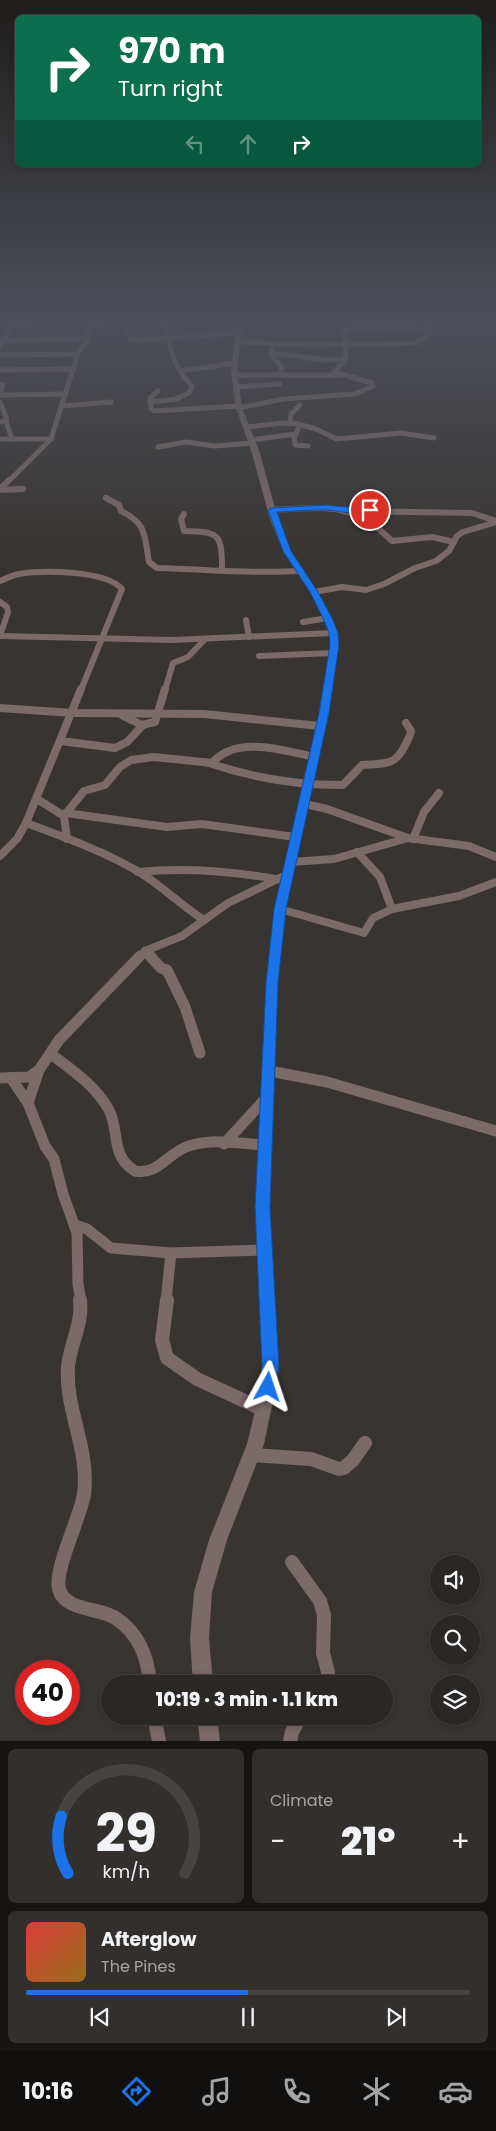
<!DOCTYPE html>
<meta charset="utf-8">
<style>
:root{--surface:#2a2725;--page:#322f2d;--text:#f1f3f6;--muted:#a5a5a7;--line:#464442;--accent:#1a73e8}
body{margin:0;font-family:Poppins,sans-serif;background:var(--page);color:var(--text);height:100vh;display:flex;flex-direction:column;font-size:19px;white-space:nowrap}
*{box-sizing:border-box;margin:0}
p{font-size:16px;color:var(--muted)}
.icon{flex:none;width:28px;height:28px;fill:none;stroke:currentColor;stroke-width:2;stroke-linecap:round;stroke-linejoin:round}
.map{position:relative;height:1741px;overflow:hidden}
.details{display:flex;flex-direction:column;gap:8px;padding:8px;background:#171514;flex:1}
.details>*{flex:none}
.banner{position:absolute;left:15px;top:15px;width:466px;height:152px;border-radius:8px;box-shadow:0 2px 8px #0003,0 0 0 1px var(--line);background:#0b6e4f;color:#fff;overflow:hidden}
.controls{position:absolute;left:430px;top:1555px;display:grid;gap:10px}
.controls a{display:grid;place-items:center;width:50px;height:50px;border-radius:50%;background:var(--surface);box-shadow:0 2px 8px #0003,0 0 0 1px var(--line);font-size:25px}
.speed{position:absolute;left:15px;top:1660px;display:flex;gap:10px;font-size:25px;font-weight:700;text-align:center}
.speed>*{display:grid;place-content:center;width:65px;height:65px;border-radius:50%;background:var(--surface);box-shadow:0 2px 8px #0003,0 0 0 1px var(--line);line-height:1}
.speed .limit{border:8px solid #d22;background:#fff;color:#111}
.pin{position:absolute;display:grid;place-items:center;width:42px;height:42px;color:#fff;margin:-21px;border:2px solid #fff;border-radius:50%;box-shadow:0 1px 5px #0007}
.me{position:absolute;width:55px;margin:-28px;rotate:5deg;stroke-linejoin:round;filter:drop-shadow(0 0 4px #0008)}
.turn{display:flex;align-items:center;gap:18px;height:105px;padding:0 20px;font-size:22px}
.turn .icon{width:65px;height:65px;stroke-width:2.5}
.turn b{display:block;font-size:35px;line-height:42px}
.lanes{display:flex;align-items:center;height:48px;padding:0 20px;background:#0003;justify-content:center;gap:25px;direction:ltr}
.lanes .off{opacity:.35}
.big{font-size:38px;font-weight:800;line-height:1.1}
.details .card{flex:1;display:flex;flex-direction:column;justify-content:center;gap:8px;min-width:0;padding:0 18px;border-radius:8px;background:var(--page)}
.details .dial{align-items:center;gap:0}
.dial svg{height:130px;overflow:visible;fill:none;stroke:var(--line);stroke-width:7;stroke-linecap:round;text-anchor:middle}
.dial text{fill:var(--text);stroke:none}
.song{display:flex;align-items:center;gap:15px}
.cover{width:60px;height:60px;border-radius:8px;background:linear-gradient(135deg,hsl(0 70% 55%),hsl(40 70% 35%))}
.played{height:5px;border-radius:2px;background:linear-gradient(90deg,var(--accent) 50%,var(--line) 50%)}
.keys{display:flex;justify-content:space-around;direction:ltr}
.heat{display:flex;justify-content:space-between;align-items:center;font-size:28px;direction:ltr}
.details .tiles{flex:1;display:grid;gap:8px;grid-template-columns:1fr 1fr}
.card:last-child{grid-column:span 2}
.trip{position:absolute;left:101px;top:1675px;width:292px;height:50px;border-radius:25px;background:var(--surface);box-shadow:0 2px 8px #0003,0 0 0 1px var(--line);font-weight:800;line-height:50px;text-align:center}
.tabs{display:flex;height:80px;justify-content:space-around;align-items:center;background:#11100f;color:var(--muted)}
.tabs .icon{width:35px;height:35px}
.tabs .on{color:var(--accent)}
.tabs b{font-size:22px;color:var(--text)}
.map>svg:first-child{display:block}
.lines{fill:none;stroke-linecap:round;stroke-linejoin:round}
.minor-far4{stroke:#7b6a68;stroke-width:5}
.minor-far3{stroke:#7b6a68;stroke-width:6}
.minor-far2{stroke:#7b6a68;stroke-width:8}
.minor-far1{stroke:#7b6a68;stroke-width:11}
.minor{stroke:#7b6a68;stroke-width:14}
.tertiary{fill:#7b6a68;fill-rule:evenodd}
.route{fill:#1a73e8;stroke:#114b97}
</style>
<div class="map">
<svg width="496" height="1741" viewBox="0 0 496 1741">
<rect width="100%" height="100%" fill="#383431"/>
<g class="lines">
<g class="minor-far4">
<path d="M165 319C168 345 173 367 192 386L189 393 177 398"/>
<polyline points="11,326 39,322 92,322"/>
<polyline points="91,326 126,319"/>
<polyline points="127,334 130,338 140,340 238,333"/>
<polyline points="0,341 87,338"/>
<polyline points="237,342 310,345 416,343 426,337 433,319"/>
<polyline points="0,347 15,319"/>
<polyline points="272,349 271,355 282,367 280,374"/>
<polyline points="271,353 326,360 346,359"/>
<polyline points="0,355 78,354"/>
<polyline points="0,370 74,369"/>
<polyline points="180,371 235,363"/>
<polyline points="235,375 339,375"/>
<polyline points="0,384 3,385 0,392"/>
<polyline points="236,387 279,384"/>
<polyline points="158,391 150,398 151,409 154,411 239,406"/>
<polyline points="0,395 66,394"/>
<polyline points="0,402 7,420 0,422"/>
<polyline points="150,402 178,399"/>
<polyline points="62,406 111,402"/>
<polyline points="239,408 283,399 355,394 373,386 372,383 334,372 346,359 344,331 349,328 411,327 429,330"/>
<polyline points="6,421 12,439"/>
<polyline points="290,421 291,414 300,405"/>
<polyline points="247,427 282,423 298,424 316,429 337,439 401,433 434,438"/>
<polyline points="298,429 294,438 295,445 308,446"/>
<polyline points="0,439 51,439"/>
<polyline points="251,440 296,434"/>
<polyline points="158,447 186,442 215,446 252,443"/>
<polyline points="8,482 51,439 78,353 86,342 92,319"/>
</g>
<g class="minor-far3">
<polyline points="0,489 9,480"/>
<polyline points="0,490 23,489"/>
<path d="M106 498 119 505 121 511C148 524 144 536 149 562L157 568C204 569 252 574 299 571"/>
<path d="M272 510C324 508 351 500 392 541L432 537 454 542"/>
<polyline points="350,511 472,513 496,521"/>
<path d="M184 514 181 519 184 531C218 532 222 532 222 569"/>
<path d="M0 581C6 579 12 575 19 574 42 570 106 570 122 589L81 690"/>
<polyline points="314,592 342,587 366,590 384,584 415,568 436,561 449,551 457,536 463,532 496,522"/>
<polyline points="0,602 7,607 8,612 0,636"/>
<polyline points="246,620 249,637"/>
<polyline points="303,622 328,618"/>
<polyline points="0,636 172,640 333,633"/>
<polyline points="259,656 334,653"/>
<polyline points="165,690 173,663 188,657 205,639"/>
</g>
<g class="minor-far2">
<polyline points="0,708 73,713 204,714 320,726"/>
<polyline points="123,716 142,725 155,722 165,689"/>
<polyline points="61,741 115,748 127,742 143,725"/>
<path d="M209 763C253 778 297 785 343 785L362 765C391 763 397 766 410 735L411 731 406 723"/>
<polyline points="37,799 64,816 67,839"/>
<polyline points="305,804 327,809 405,837"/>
<polyline points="66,813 167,827 202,824 295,837"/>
<path d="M64 816 84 791 105 785 120 767 131 760 154 757 212 763C236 735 283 750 314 757"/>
<path d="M26 823C64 837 103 851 139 872 162 886 181 905 204 920"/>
<polyline points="413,839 424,812 439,793"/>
<polyline points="357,852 380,877 392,909"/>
<polyline points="0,856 17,839 26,823 81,689"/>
<polyline points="291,862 334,859 408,838 469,846 496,857"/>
<path d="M138 872C185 867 230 871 276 879"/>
<polyline points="280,909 364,933 373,918 392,909 459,896 496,882"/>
<polyline points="145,951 151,958"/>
<polyline points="139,958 145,951 182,936 228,903 288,874"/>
</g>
<g class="minor-far1">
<polyline points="150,956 161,968 167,970 185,1007 200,1053"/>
<path d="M51 1054C72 1070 96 1086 109 1110 120 1131 110 1156 135 1171 155 1175 164 1159 180 1150 203 1136 239 1144 265 1145"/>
<polyline points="270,1071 327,1082 496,1131"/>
<polyline points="0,1078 29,1077 39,1070 59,1040 140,956"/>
<polyline points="11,1078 28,1103 45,1146 54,1159 63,1194 77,1233 78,1284 81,1301"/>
<polyline points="28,1103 39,1070"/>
<polyline points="224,1144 267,1097"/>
<polyline points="75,1225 87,1229 111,1248 171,1253 264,1250"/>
<polyline points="166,1301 171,1253"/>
</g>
<g class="minor">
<path d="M80 1300C83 1323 70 1344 68 1367 65 1410 90 1450 84 1494 81 1516 54 1569 59 1589 65 1612 101 1607 117 1619 140 1635 148 1658 150 1684"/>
<polyline points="167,1300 162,1340 167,1358 197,1379 264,1410"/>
<polyline points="252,1455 311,1459 339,1469 344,1468 353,1460 365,1443"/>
<polyline points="292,1562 320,1601 324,1615 323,1653 328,1672 327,1684"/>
<polyline points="154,1716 159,1741"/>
<polyline points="290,1741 292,1732 301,1716"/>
</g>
<g class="tertiary">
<polygon points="237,319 243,319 237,371 242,408 259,450 278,519 291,551 318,592 332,618 337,633 338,645 329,713 286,909 278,983 270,1207 279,1366 278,1377 264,1444 227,1540 212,1592 209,1638 213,1684 193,1684 190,1638 194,1592 209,1540 247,1444 255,1411 263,1366 256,1207 266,983 274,909 319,713 330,645 329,633 324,618 310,592 283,551 270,519 251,450 236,408 231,371"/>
<polygon points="197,1716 217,1716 220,1741 200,1741"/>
</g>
</g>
<linearGradient id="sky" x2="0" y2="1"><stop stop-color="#1f1d1b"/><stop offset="0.57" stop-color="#4d505a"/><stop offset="1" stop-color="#4d505a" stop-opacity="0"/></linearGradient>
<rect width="496" height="562" fill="url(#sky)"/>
<path class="route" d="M327 505C337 507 370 507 374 510 363 518 342 511 328 510 311 509 293 512 277 512L291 551 318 592 332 618 338 633 339 645 329 713 286 909 278 983 270 1207 279 1366 274 1393 268 1395 262 1393 260 1387 262 1366 255 1207 266 983 274 909 319 713 330 645 329 633 323 618 310 592 283 551 268 510 272 508Z"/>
</svg>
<div class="controls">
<a><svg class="icon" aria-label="sound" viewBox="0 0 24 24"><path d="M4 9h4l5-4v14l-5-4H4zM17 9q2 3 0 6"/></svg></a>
<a><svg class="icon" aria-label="search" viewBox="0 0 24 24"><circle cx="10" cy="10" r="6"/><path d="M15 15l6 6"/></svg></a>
<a><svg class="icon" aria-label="layers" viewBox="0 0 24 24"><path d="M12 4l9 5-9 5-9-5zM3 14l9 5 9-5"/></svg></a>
</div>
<div class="speed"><div class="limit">40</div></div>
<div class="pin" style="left:370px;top:510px;background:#d93025"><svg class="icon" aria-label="arrive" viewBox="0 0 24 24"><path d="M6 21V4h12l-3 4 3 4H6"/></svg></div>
<svg class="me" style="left:268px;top:1387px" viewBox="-20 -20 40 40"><path d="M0-17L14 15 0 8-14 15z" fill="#1a73e8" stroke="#fff" stroke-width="4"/></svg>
<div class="trip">10:19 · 3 min · 1.1 km</div>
<div class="banner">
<div class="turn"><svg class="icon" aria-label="right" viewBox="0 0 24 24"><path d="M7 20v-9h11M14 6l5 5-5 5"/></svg><div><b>970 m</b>Turn right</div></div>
<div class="lanes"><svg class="icon off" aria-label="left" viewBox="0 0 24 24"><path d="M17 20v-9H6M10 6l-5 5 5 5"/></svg><svg class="icon off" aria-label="ahead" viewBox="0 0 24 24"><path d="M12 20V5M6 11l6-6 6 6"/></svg><svg class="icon" aria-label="right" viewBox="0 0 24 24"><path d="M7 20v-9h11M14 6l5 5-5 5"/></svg></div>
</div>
</div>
<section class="details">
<div class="tiles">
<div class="card dial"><svg viewBox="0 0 100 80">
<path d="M14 69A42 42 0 1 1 86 69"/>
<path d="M14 69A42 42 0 0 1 10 34" stroke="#1a73e8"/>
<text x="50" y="56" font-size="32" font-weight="700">29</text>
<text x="50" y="72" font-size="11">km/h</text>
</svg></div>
<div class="card"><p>Climate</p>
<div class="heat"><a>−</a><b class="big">21°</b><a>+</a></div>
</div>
<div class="card">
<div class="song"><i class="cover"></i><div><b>Afterglow</b><p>The Pines</p></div></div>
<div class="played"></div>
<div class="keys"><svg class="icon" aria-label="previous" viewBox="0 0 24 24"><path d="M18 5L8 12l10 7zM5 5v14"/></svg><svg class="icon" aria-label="pause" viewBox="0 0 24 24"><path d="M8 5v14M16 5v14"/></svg><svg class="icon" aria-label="next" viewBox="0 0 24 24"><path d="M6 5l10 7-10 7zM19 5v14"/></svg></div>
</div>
</div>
</section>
<nav class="tabs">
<b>10:16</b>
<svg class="icon on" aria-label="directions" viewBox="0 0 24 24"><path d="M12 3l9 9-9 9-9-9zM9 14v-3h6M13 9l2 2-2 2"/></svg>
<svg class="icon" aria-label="music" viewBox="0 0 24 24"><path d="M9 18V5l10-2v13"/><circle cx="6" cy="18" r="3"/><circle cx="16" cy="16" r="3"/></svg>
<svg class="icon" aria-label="phone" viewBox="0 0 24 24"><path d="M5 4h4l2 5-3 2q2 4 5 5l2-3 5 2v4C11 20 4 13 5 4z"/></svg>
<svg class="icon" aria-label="climate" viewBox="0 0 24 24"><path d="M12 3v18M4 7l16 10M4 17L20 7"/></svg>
<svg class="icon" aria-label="car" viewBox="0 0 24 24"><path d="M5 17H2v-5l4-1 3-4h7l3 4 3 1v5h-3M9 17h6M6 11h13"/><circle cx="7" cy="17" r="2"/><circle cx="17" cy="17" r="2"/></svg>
</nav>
